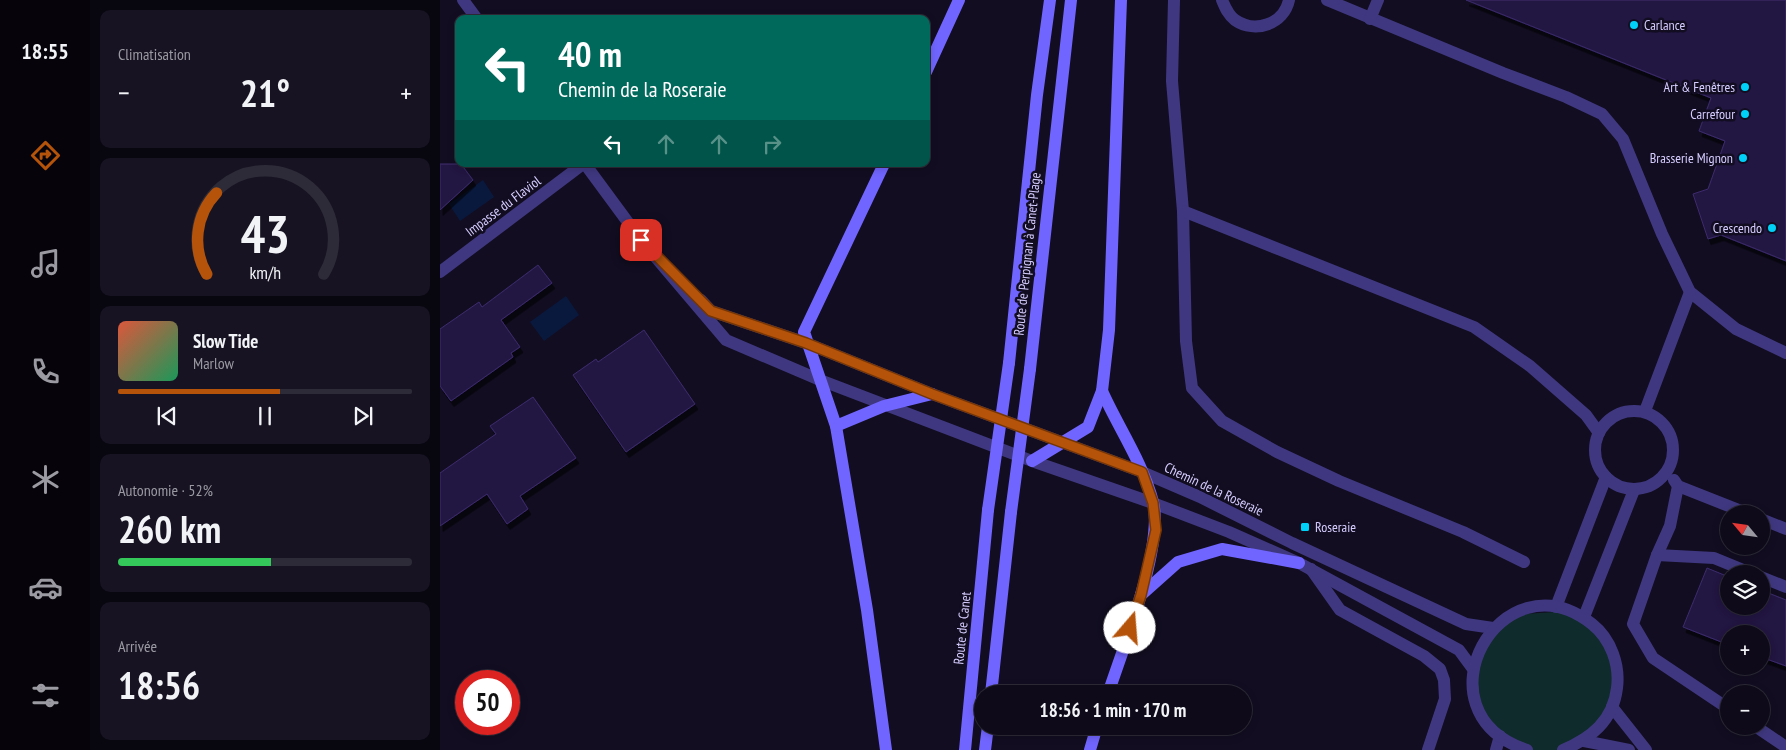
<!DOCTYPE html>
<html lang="fr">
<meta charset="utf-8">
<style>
:root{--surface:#0e0a19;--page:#171322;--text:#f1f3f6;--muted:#9b9aa2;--line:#2e2b38;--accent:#b45309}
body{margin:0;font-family:"PT Sans Narrow",sans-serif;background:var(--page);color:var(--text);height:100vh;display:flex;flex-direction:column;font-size:19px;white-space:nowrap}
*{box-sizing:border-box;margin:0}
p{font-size:16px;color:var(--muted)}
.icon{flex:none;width:28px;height:28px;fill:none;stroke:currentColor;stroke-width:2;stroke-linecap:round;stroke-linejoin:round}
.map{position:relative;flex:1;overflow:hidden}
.details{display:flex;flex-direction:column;gap:10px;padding:10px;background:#08060e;width:350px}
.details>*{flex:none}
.hud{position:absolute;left:15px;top:15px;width:475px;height:152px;border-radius:10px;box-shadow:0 2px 8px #0003,0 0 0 1px var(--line);background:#00695c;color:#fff;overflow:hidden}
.needle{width:32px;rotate:299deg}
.fabs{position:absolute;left:1280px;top:505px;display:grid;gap:10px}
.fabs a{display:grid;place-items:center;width:50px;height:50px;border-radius:50%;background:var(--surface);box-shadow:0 2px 8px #0003,0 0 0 1px var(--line);font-size:25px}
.speed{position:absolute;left:15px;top:670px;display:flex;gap:10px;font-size:25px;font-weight:700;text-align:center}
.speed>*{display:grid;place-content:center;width:65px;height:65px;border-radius:50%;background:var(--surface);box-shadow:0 2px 8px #0003,0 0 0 1px var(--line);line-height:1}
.speed .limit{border:8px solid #d22;background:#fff;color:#111}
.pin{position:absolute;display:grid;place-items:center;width:42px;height:42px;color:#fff;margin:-21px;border-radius:10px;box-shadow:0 2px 8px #0006}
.me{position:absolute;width:55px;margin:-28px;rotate:18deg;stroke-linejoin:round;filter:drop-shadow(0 0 4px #0008)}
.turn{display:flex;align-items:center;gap:18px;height:105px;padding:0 20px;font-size:22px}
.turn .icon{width:65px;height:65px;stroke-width:2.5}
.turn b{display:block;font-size:35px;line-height:42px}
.lanes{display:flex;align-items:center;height:48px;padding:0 20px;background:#0003;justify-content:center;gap:25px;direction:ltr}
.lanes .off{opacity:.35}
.big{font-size:38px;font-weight:800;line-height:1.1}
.details .widget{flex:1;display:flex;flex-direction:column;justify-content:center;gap:8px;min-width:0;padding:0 18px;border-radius:10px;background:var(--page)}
.details .dial{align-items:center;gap:0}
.dial svg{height:130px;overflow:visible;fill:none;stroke:var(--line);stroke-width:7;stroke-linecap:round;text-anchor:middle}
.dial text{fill:var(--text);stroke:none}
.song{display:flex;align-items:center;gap:15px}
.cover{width:60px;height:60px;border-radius:8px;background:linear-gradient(135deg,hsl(10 70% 55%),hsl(150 70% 35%))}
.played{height:5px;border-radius:2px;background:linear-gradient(90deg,var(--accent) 55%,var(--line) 55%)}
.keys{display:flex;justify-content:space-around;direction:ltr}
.heat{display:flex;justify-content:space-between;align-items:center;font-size:28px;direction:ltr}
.charge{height:8px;border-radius:4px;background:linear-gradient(90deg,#34c759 52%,var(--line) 0)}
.trip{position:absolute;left:534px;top:685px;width:278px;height:50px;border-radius:25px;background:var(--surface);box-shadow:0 2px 8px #0003,0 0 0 1px var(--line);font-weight:800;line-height:50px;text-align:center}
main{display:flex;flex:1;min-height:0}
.tab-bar{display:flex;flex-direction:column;width:90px;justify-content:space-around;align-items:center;background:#06040a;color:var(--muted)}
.tab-bar .icon{width:35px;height:35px}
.tab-bar .selected{color:var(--accent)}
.tab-bar b{font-size:22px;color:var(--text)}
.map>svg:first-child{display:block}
.green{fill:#102b2b}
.water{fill:#09193e}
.building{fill:#241942;stroke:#3c2b6e;filter:url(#shadow)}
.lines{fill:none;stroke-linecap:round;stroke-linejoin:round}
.service{stroke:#3f3880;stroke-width:12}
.minor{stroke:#3f3880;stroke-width:12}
.tertiary{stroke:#3f3880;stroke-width:12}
.secondary{stroke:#7165ff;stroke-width:12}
.secondary-bridge{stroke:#7165ff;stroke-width:12}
.route-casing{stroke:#753606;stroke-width:12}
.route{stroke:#b45309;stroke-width:9}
.poi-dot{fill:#00d1f8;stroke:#120d21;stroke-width:2}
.labels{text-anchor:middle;stroke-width:5;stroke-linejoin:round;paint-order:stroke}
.poi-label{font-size:14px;fill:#d6cdff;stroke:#120d21;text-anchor:end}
.street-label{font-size:14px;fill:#d6cdff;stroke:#120d21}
</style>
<main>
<nav class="tab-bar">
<b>18:55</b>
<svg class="icon selected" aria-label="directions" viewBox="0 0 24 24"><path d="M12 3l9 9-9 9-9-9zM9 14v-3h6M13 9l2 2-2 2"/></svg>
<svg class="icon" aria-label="music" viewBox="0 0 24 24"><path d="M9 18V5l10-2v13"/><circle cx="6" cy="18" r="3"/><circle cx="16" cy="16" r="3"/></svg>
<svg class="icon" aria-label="phone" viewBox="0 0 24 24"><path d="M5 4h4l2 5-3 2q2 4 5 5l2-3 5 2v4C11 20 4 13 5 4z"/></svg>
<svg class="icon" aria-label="climate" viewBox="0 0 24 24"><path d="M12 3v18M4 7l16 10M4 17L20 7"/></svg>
<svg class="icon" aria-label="car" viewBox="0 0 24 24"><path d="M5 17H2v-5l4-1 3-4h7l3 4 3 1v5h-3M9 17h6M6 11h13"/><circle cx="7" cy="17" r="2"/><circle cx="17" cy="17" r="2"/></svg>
<svg class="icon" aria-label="filters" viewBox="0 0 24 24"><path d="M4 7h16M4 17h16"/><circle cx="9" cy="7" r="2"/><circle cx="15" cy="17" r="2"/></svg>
</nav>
<section class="details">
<div class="widget"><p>Climatisation</p>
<div class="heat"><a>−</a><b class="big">21°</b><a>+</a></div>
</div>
<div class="widget dial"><svg viewBox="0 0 100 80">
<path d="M14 69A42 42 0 1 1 86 69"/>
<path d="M14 69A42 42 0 0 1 20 19" stroke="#b45309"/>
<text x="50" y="56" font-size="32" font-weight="700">43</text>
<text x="50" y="72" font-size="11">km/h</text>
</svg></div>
<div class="widget">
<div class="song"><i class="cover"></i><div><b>Slow Tide</b><p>Marlow</p></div></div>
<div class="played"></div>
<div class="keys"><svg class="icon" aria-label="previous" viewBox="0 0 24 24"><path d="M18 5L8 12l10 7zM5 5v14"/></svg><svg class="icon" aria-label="pause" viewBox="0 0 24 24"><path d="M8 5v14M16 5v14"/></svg><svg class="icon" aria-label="next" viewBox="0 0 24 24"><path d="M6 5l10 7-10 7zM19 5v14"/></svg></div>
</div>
<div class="widget"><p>Autonomie · 52%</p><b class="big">260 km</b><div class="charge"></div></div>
<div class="widget"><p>Arrivée</p><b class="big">18:56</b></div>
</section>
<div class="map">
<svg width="1346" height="750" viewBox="0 0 1346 750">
<defs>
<filter id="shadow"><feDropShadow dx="3" dy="5.5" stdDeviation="0" flood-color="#0009"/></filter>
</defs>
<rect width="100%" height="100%" fill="#120d21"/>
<polygon class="green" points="1130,611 1169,644 1177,686 1162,725 1123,750 1087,750 1060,736 1033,693 1040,647 1071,615"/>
<g class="water">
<polygon points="43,180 54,197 20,221 9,204"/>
<polygon points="126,296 139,315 104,341 90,322"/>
</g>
<g class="building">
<polygon points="1026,0 1346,0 1346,261 1281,235 1268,239 1253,194 1268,189 1285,141 1259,131 1271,98"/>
<polygon points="0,164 21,164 33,180 0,210"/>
<polygon points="98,265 112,283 61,320 80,347 71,353 73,357 11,401 0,386 0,329 39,302 42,307"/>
<polygon points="204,330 255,404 186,452 133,375 156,359 158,362"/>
<polygon points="93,397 136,458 80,496 88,509 67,524 47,494 0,526 0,473 56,434 50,426"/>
<polygon points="1267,568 1289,577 1289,606 1321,606 1321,590 1346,600 1346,666 1321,657 1321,634 1289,634 1289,645 1243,627"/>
</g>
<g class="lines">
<g class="service">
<polyline points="734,0 732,81 743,211 746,341 752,388 782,421 837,452 899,481 1023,532 1084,562"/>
<path d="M782 0C785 7 788 15 795 20 815 34 844 24 849 0"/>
<polyline points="887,0 1063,73 1126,97 1162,114 1183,139 1222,234 1250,292 1296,329 1346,353"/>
<polyline points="930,19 938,0"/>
<polyline points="743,211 1034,327 1090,366 1146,415 1159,433"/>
<circle cx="1194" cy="450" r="39"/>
<polyline points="1205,411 1250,292"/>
<polyline points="1234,480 1238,486 1309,514"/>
<polyline points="1238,486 1230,526 1217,555 1193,624 1213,658 1289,709"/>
<polyline points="1321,519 1346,529"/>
<polyline points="1217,555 1274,558 1313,574"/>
<polyline points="871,569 900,610 984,656 1000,669 1004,680 1005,699 988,750"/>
<polyline points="1321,577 1346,587"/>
<polyline points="1116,607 1166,477"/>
<polyline points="1144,617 1194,490"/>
<polyline points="1315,726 1346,747"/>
<polyline points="1056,750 1060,736"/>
</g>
<g class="minor">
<polyline points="23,0 37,19"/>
<polyline points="145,164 201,240 286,340 380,380"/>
<polyline points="0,272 143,164"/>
<polyline points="261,300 271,311 366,343"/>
</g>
<g class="tertiary">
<polyline points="366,343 492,394 702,472 760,497 852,543 1026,624 1053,628"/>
<polyline points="380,380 592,461 713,503 789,532 859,563 1019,650 1033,669"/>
<polyline points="1172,707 1206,750"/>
<polyline points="1144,741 1189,750"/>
<path d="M1087 750C972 712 1061 552 1152 624 1171 639 1180 665 1177 688 1173 721 1151 738 1123 750"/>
</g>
<g class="secondary">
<polyline points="486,72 519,0"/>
<polyline points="444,164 364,332 396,426 427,610 446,750"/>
<polyline points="569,363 597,95 610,0"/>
<polyline points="590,369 631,0"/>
<path d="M662 391C678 427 703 463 713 502 724 546 683 648 668 694"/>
<polyline points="396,426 444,406 492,394"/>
<polyline points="592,461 648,427 662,391 669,330 681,0"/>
<polyline points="701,595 738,562 782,549 859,563"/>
<polyline points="551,694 571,512"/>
<polyline points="525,750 548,510"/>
<polyline points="545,750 548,726"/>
<polyline points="650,750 657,726"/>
</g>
<g class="secondary-bridge">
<polyline points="548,510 569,363"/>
<polyline points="571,512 590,369"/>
</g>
</g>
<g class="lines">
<g class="route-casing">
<polyline id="route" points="201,240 271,311 366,343 492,394 702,472 713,503 716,530 701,595 690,628"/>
</g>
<use href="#route" class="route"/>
</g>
<g class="poi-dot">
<circle cx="1194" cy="25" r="5"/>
<circle cx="1305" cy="87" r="5"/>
<circle cx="1305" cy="114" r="5"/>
<circle cx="1303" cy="158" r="5"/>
<circle cx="1332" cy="228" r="5"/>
<rect x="860" y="522" width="10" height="10" rx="2.5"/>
</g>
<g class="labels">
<g class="poi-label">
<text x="1204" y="30" text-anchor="start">Carlance</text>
<text x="1295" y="92">Art &amp; Fenêtres</text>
<text x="1295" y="119">Carrefour</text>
<text x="1293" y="163">Brasserie Mignon</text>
<text x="1322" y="233">Crescendo</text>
<text x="875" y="532" text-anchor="start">Roseraie</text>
</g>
<g class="street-label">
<text transform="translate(63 206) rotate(-37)" y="5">Impasse du Flaviol</text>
<text transform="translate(587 254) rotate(-84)" y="5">Route de Perpignan à Canet-Plage</text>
<text transform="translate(774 489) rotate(25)" y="5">Chemin de la Roseraie</text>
<text transform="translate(522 628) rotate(-84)" y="5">Route de Canet</text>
</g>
</g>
</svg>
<div class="fabs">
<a><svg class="needle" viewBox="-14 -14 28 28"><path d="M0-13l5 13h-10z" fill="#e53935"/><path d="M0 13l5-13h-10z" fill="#9b9aa2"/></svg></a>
<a><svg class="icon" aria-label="layers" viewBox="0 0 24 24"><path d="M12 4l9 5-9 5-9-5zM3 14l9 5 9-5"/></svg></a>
<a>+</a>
<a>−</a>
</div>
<div class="speed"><div class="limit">50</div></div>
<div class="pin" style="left:201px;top:240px;background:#d93025"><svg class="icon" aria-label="arrive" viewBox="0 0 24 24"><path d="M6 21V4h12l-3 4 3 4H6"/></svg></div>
<svg class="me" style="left:690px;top:628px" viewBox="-20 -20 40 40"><circle r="19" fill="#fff"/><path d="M0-13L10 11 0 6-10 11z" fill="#b45309"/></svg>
<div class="trip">18:56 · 1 min · 170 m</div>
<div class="hud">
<div class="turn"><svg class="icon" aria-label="left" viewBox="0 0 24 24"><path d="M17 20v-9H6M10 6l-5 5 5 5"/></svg><div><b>40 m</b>Chemin de la Roseraie</div></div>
<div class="lanes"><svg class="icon" aria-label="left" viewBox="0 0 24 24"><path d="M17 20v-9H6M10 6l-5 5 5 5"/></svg><svg class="icon off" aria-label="ahead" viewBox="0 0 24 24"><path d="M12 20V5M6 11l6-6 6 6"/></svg><svg class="icon off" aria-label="ahead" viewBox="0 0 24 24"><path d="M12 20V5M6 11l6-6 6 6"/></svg><svg class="icon off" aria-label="right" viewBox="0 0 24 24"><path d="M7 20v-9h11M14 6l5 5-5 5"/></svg></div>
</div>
</div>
</main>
